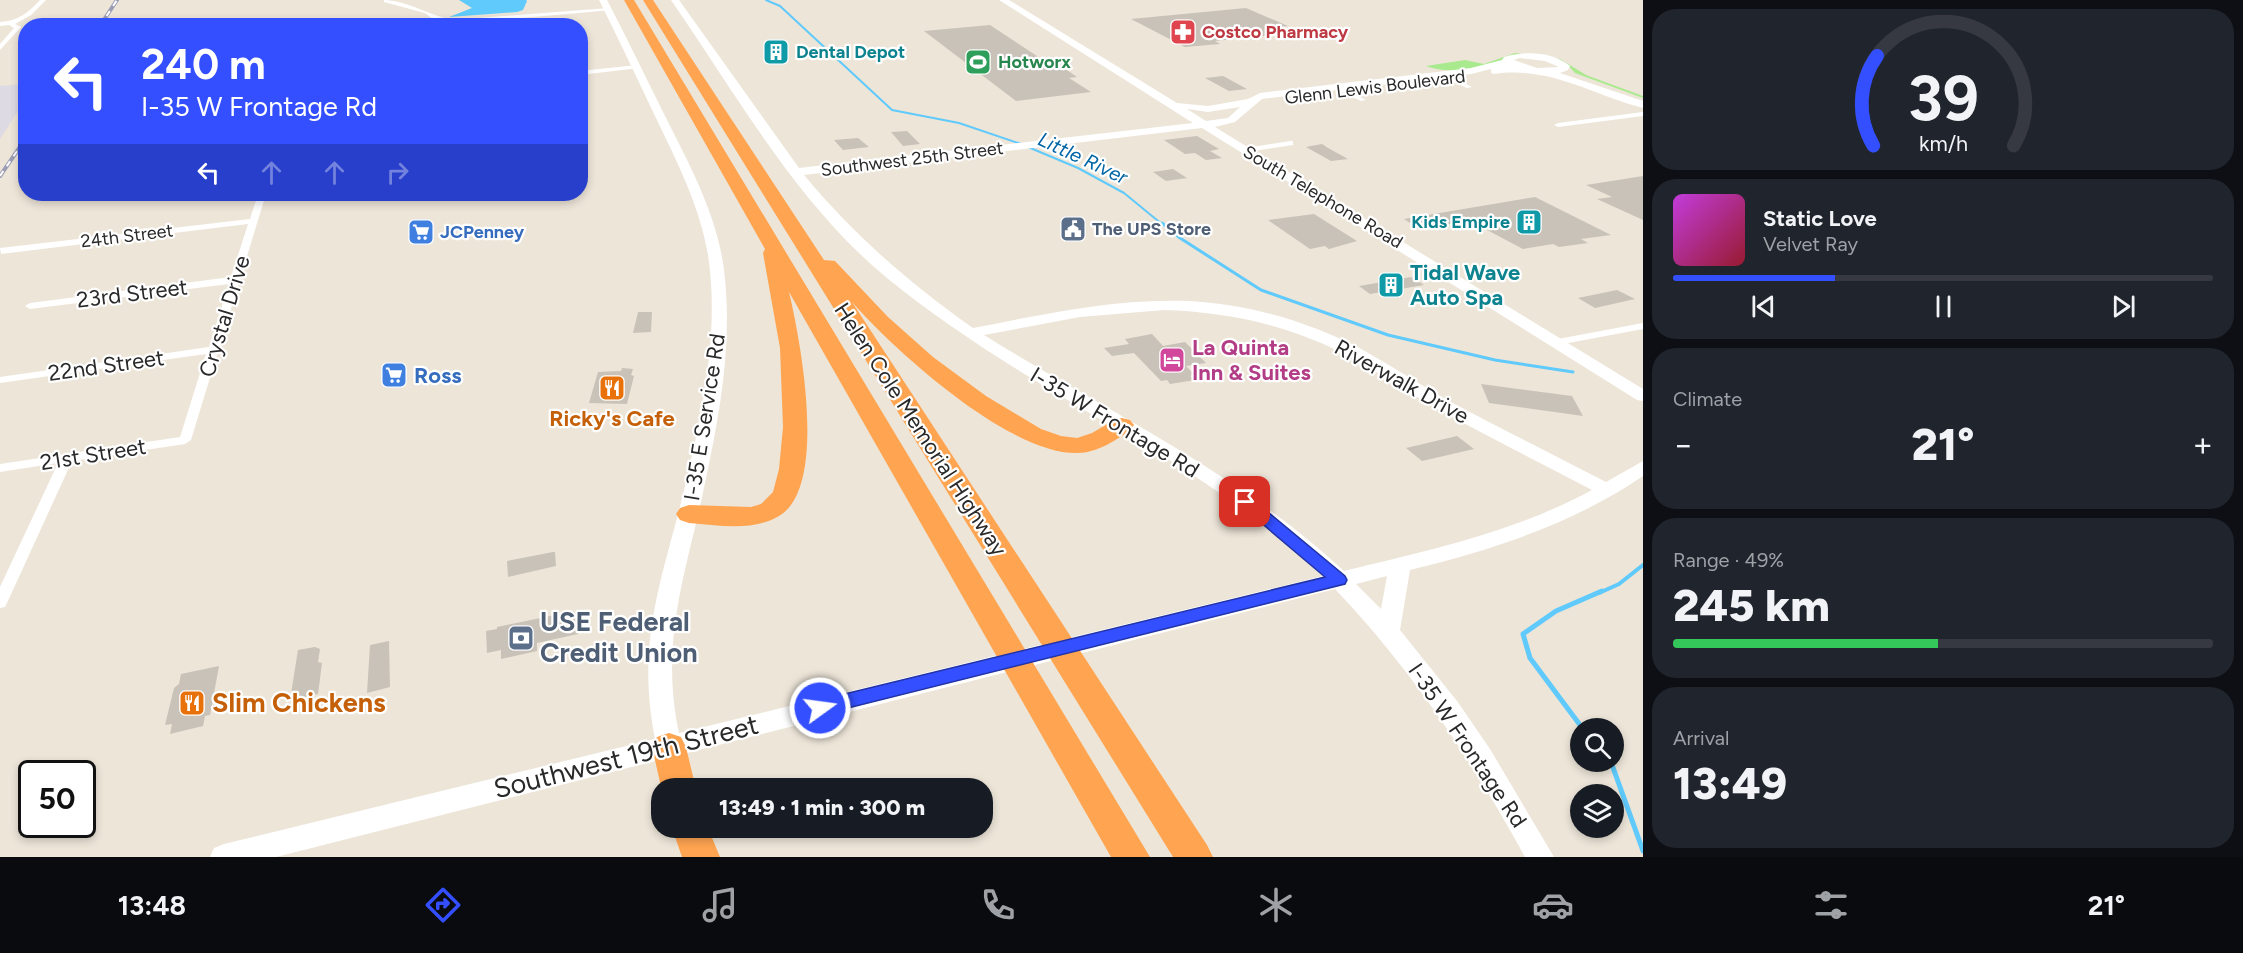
<!DOCTYPE html>
<meta charset="utf-8">
<style>
:root{--surface:#171b24;--page:#20242c;--text:#f1f3f6;--muted:#9ea1a6;--line:#363941;--accent:#334fff}
body{margin:0;font-family:Figtree,sans-serif;background:var(--page);color:var(--text);height:100vh;display:flex;flex-direction:column;font-size:22px;white-space:nowrap}
*{box-sizing:border-box;margin:0}
p{font-size:20px;color:var(--muted)}
.icon{flex:none;width:33px;height:33px;fill:none;stroke:currentColor;stroke-width:2;stroke-linecap:round;stroke-linejoin:round}
.map{position:relative;flex:1;overflow:hidden}
.drawer{display:flex;flex-direction:column;gap:9px;padding:9px;background:#0d0f14;width:600px}
.drawer>*{flex:none}
.top-card{position:absolute;left:18px;top:18px;width:570px;height:183px;border-radius:24px;box-shadow:0 3px 9px #0003;background:#334fff;color:#fff;overflow:hidden}
.buttons{position:absolute;left:1570px;top:718px;display:grid;gap:12px}
.buttons a{display:grid;place-items:center;width:54px;height:54px;border-radius:50%;background:var(--surface);box-shadow:0 3px 9px #0003;font-size:30px}
.speed{position:absolute;left:18px;top:760px;display:flex;gap:12px;font-size:30px;font-weight:700;text-align:center}
.speed>*{display:grid;place-content:center;width:78px;height:78px;border-radius:50%;background:var(--surface);box-shadow:0 3px 9px #0003;line-height:1}
.speed .limit{border:3px solid #111;border-radius:9px;background:#fff;color:#111}
.pin{position:absolute;display:grid;place-items:center;width:51px;height:51px;color:#fff;margin:-26px;border-radius:12px;box-shadow:0 3px 9px #0006}
.me{position:absolute;width:66px;margin:-33px;rotate:76deg;stroke-linejoin:round;filter:drop-shadow(0 0 4px #0008)}
.turn{display:flex;align-items:center;gap:21px;height:126px;padding:0 24px;font-size:27px}
.turn .icon{width:78px;height:78px;stroke-width:2.5}
.turn b{display:block;font-size:42px;line-height:51px}
.lanes{display:flex;align-items:center;height:57px;padding:0 24px;background:#0003;justify-content:center;gap:30px;direction:ltr}
.lanes .off{opacity:.35}
.big{font-size:45px;font-weight:800;line-height:1.1}
.drawer .widget{flex:1;display:flex;flex-direction:column;justify-content:center;gap:9px;min-width:0;padding:0 21px;border-radius:24px;background:var(--page)}
.drawer .dial{align-items:center;gap:0}
.dial svg{height:156px;overflow:visible;fill:none;stroke:var(--line);stroke-width:7;stroke-linecap:round;text-anchor:middle}
.dial text{fill:var(--text);stroke:none}
.song{display:flex;align-items:center;gap:18px}
.cover{width:72px;height:72px;border-radius:9px;background:linear-gradient(135deg,hsl(290 70% 55%),hsl(350 70% 35%))}
.played{height:6px;border-radius:3px;background:linear-gradient(90deg,var(--accent) 30%,var(--line) 30%)}
.keys{display:flex;justify-content:space-around;direction:ltr}
.heat{display:flex;justify-content:space-between;align-items:center;font-size:33px;direction:ltr}
.charge{height:9px;border-radius:4px;background:linear-gradient(90deg,#34c759 49%,var(--line) 0)}
.trip{position:absolute;left:651px;top:778px;width:342px;height:60px;border-radius:24px;background:var(--surface);box-shadow:0 3px 9px #0003;font-weight:800;line-height:60px;text-align:center}
.tabs{display:flex;height:96px;justify-content:space-around;align-items:center;background:#090b0e;color:var(--muted)}
.tabs .icon{width:42px;height:42px}
.tabs .active{color:var(--accent)}
.tabs b{font-size:27px;color:var(--text)}
main{display:flex;flex:1;min-height:0}
.map>svg:first-child{display:block}
.industrial{fill:#dddae4}
.green{fill:#a9ea8e}
.water{fill:#5fcafb}
.lines{fill:none;stroke-linecap:round;stroke-linejoin:round}
.stream-far3{stroke:#5fcafb;stroke-width:2}
.stream-far2{stroke:#5fcafb;stroke-width:3}
.stream-far1{stroke:#5fcafb;stroke-width:4}
.stream{stroke:#5fcafb;stroke-width:5}
.building{fill:#c8c2b8}
.street{fill:#fff;fill-rule:evenodd}
.secondary{fill:#fff;fill-rule:evenodd}
.highway{fill:#ffa551;fill-rule:evenodd}
.rail-casing{stroke:#9b9db5;stroke-width:4}
.rail{stroke:#fff;stroke-width:2;stroke-dasharray:6;stroke-linecap:butt}
.route{fill:#334fff;stroke:#2133a6;stroke-width:1.5}
.labels{text-anchor:middle;stroke-width:4.5;stroke-linejoin:round;paint-order:stroke}
.far-health-label{font-size:18px;font-weight:bold;fill:#be3a42;stroke:#fff;text-anchor:start}
.far-culture-label{font-size:18px;font-weight:bold;fill:#0d838f;stroke:#fff;text-anchor:start}
.far-leisure-label{font-size:18px;font-weight:bold;fill:#27864d;stroke:#fff;text-anchor:start}
.far-street-label{font-size:18px;fill:#292929;stroke:#fff}
.far-service-label{font-size:18px;font-weight:bold;fill:#4e5e75;stroke:#fff;text-anchor:start}
.far-shop-label{font-size:18px;font-weight:bold;fill:#366cbe;stroke:#fff;text-anchor:start}
.far-water-label{font-size:20px;font-style:italic;fill:#0064a5;stroke:#fff}
.culture-label{font-size:22px;font-weight:bold;fill:#0d838f;stroke:#fff;text-anchor:start}
.street-label{font-size:22px;fill:#292929;stroke:#fff}
.hotel-label{font-size:22px;font-weight:bold;fill:#b23c85;stroke:#fff;text-anchor:start}
.shop-label{font-size:22px;font-weight:bold;fill:#366cbe;stroke:#fff;text-anchor:start}
.food-label{font-size:22px;font-weight:bold;fill:#c56008;stroke:#fff}
.near-service-label{font-size:27px;font-weight:bold;fill:#4e5e75;stroke:#fff;text-anchor:start}
.near-food-label{font-size:27px;font-weight:bold;fill:#c56008;stroke:#fff;text-anchor:start}
.near-street-label{font-size:27px;fill:#292929;stroke:#fff}
</style>
<main>
<div class="map">
<svg width="1643" height="857" viewBox="0 0 1643 857">
<rect width="100%" height="100%" fill="#ede5d8"/>
<polygon class="industrial" points="25,84 25,100 0,139 0,86"/>
<path class="green" d="M1515 53 1560 59 1586 75 1643 96V98L1575 73 1567 64 1526 54 1509 56C1492 72 1447 74 1426 66L1465 60 1484 64Z"/>
<polygon class="water" points="459,0 526,0 527,1 523,10 517,12 449,17 472,8"/>
<g class="lines">
<g class="stream-far3">
<polyline points="766,0 780,6 892,110 959,123 1021,144"/>
<polyline points="1028,147 1078,168 1124,193 1163,225"/>
</g>
<polyline class="stream-far2" points="1162,223 1180,238 1261,290 1388,335 1495,360 1573,372"/>
<polyline class="stream-far1" points="1599,593 1619,584 1643,565"/>
<g class="stream">
<polyline points="1583,729 1530,658 1523,634 1556,611 1602,591"/>
<polyline points="1611,762 1643,851"/>
</g>
</g>
<g class="building">
<polygon points="1246,8 1288,26 1272,28 1285,34 1215,41 1220,44 1185,47 1131,19"/>
<polygon points="990,25 1043,60 1051,59 1077,77 1069,78 1091,92 1016,101 924,31"/>
<polygon points="1223,76 1247,89 1229,91 1205,78"/>
<polygon points="907,131 920,144 903,146 891,132"/>
<polygon points="1197,136 1219,149 1210,151 1222,158 1206,160 1195,153 1185,154 1164,140"/>
<polygon points="858,138 869,147 843,150 834,140"/>
<polygon points="1322,144 1328,148 1348,159 1331,161 1306,147"/>
<polygon points="1173,169 1187,178 1166,181 1153,172"/>
<polygon points="1643,176 1643,220 1597,199 1612,197 1586,185"/>
<polygon points="1535,197 1611,235 1581,239 1588,243 1559,247 1553,244 1523,249 1470,221 1419,229 1404,219"/>
<polygon points="1314,214 1357,241 1329,249 1325,246 1310,249 1268,220"/>
<polygon points="1411,277 1424,285 1370,294 1359,286"/>
<polygon points="1617,290 1635,299 1595,308 1578,298"/>
<polygon points="638,312 652,312 651,332 633,333"/>
<polygon points="1152,334 1163,346 1185,342 1206,363 1186,366 1195,375 1190,376 1195,380 1170,384 1167,380 1161,381 1134,353 1112,356 1104,348 1129,344 1125,339"/>
<polygon points="622,368 633,369 631,375 634,376 627,404 589,403 598,372 621,371"/>
<polygon points="1481,384 1572,396 1583,416 1489,403"/>
<polygon points="1457,436 1474,449 1422,461 1406,448"/>
<polygon points="553,552 555,552 556,566 508,577 507,561"/>
<polygon points="574,611 578,634 537,643 537,651 501,659 501,650 487,653 486,631 497,629 497,627"/>
<polygon points="389,641 390,687 367,693 370,645"/>
<polygon points="315,647 320,649 318,662 322,663 318,694 290,700 298,650"/>
<polygon points="219,666 210,715 205,716 203,726 170,734 172,724 165,725 174,688 179,684 181,674"/>
</g>
<g class="lines">
<g class="street">
<path d="M40 0H46L31 15 15 24 21 27 0 50V44L14 28 9 25 0 26V22C18 21 28 13 40 0Z"/>
<path d="M384 0C409 1 430 16 453 20L609 8 612 10 453 24 434 20 425 13 384 2Z"/>
<polygon points="637,65 639,66 639,68 580,75 580,71"/>
<polygon points="1438,73 1442,73 1472,87 1467,88 1438,75"/>
<polygon points="1333,86 1337,86 1366,100 1361,101 1333,88"/>
<polygon points="1643,112 1643,116 1558,127 1554,125 1558,123"/>
<polygon points="1290,141 1293,141 1293,145 1246,152 1242,150 1246,148"/>
<path d="M80 194H99C95 198 85 198 80 197Z"/>
<polygon points="258,194 266,194 191,440 185,444 72,461 7,603 5,607 0,608 0,587 58,463 0,472 0,464 180,437 206,354 0,383 0,377 209,347 229,284 30,309 25,306 30,303 231,277 248,224 1,254 0,248 250,219"/>
<polygon points="1643,323 1643,329 1558,345 1553,342 1558,339"/>
</g>
<path class="secondary" d="M599 0H607C627 38 645 76 664 114 689 164 717 214 724 270 733 341 720 413 705 483 687 571 659 640 679 733L1323 576C1296 552 1269 528 1239 507 1183 465 1119 431 1059 395 999 359 941 322 887 278 796 203 737 95 671 0H679L799 168 1193 123 999 0H1009L1177 103 1208 106 1248 99 1260 93 1471 68 1502 60 1504 57C1525 51 1552 51 1570 66L1568 70 1560 73 1643 101V108C1590 94 1551 66 1494 74L1491 73V69L1471 74 1262 99 1235 122 1215 127 1643 389V401L1637 400 1202 128 804 175C854 235 909 283 973 328 1045 314 1116 298 1189 301 1249 304 1310 322 1363 350 1392 366 1420 385 1449 401 1501 429 1554 455 1606 482L1643 461V476C1571 525 1494 549 1410 570L1400 630 1457 701 1490 749 1554 857H1525C1472 760 1412 670 1335 589L276 857H210L214 848 224 844 655 739C635 638 664 576 686 482 702 413 717 342 710 271 705 215 678 164 654 114 636 76 618 38 599 0ZM1520 58 1545 61 1559 67 1537 68 1514 60ZM1240 107 1228 118 1206 121 1187 109 1208 112ZM1164 310C1230 312 1293 326 1352 358 1382 374 1409 393 1438 409 1489 437 1540 463 1592 490 1512 533 1430 550 1344 571 1238 472 1106 411 984 335L1080 317ZM1387 576 1381 609 1356 584Z"/>
<g class="highway">
<path d="M624 0H634L1150 857H1111L789 292C800 338 829 487 779 516 752 532 718 525 689 523L680 520 676 514 680 508 689 505 751 507 761 504 773 492 779 469 783 427 780 348 763 253 765 249Z"/>
<path d="M643 0H653L824 260 835 261 888 317 933 357 986 396 1041 429 1061 436 1077 438 1092 433 1114 420 1122 418 1130 420 1134 425C1129 433 1120 437 1112 442 1102 448 1089 453 1078 453 1010 455 895 351 852 302L1207 845 1213 857H1173Z"/>
<polygon points="669,733 681,737 686,747 696,789 662,789 662,791 652,747 657,737"/>
<polygon points="672,828 708,828 720,857 682,857"/>
</g>
<g class="rail-casing">
<g id="rail">
<polyline points="100,26 117,0"/>
<polyline points="0,176 26,138"/>
</g>
</g>
<use href="#rail" class="rail"/>
</g>
<polygon class="route" points="1245,497 1251,498 1345,576 1347,580 1345,584 820,715 813,713 811,708 813,702 820,700 1325,577 1240,505 1238,502"/>
<defs>
<g id="pharmacy-square" transform="scale(1.35)"><rect x="-9" y="-9" width="18" height="18" rx="4" fill="#e0444e" stroke="#fff"/><path d="M-2-6h4v4h4v4h-4v4h-4v-4h-4v-4h4Z" fill="#fff"/></g>
<g id="building-square" transform="scale(1.35)"><rect x="-9" y="-9" width="18" height="18" rx="4" fill="#0f9aa8" stroke="#fff"/><path d="M-4-6H4V6H1V3H-1V6H-4ZM-2.5-4.3h1.7v1.8h-1.7ZM.8-4.3h1.7v1.8H.8ZM-2.5-1h1.7V.8h-1.7ZM.8-1h1.7V.8H.8Z" fill="#fff"/></g>
<g id="stadium-square" transform="scale(1.35)"><rect x="-9" y="-9" width="18" height="18" rx="4" fill="#2e9e5b" stroke="#fff"/><path d="M0-5a6.5 5 0 1 0 0 10a6.5 5 0 1 0 0-10ZM-3.5-1.8h7v3.6h-7Z" fill="#fff"/></g>
<g id="civic-square" transform="scale(1.35)"><rect x="-9" y="-9" width="18" height="18" rx="4" fill="#5c6f8a" stroke="#fff"/><path d="M-.6-6.5H3V-4.5H.6V-3L4-1V1h2V6H-6V1h2V-1L-.6-3ZM-1.2 2.5V6h2.4V2.5Z" fill="#fff"/></g>
<g id="supermarket-square" transform="scale(1.35)"><rect x="-9" y="-9" width="18" height="18" rx="4" fill="#3f7fe0" stroke="#fff"/><path d="M-6-5.5h2.5l.6 2H6L4.5 2H-2.5L-4.4-4H-6ZM-1.5 3.2a1.3 1.3 0 1 0 .1 0ZM3 3.2a1.3 1.3 0 1 0 .1 0Z" fill="#fff"/></g>
<g id="hotel-square" transform="scale(1.35)"><rect x="-9" y="-9" width="18" height="18" rx="4" fill="#d1479c" stroke="#fff"/><path d="M-6-4.5h1.5V1H6V5H4.5V3h-9V5H-6ZM-4 0a1.8 1.8 0 1 1 3.6 0ZM.5 0V-2.5h3Q6-2.5 6 0Z" fill="#fff"/></g>
<g id="restaurant-square" transform="scale(1.35)"><rect x="-9" y="-9" width="18" height="18" rx="4" fill="#e8710a" stroke="#fff"/><path d="M-5-6h1v4h1v-4h1v4h1v-4h1v5L-1.5 .5V6h-2V.5L-5-1ZM5-6V6H3V1.5H1.5Q1.5-4 5-6Z" fill="#fff"/></g>
<g id="bank-square" transform="scale(1.35)"><rect x="-9" y="-9" width="18" height="18" rx="4" fill="#5c6f8a" stroke="#fff"/><path d="M-6-4H6V4H-6ZM0-2.3a2.3 2.3 0 1 0 0 4.6a2.3 2.3 0 1 0 0-4.6Z" fill="#fff"/></g>
</defs>
<g fill-rule="evenodd">
<use href="#pharmacy-square" x="1183" y="32"/>
<use href="#building-square" x="776" y="52"/>
<use href="#stadium-square" x="978" y="62"/>
<use href="#building-square" x="1529" y="222"/>
<use href="#civic-square" x="1073" y="229"/>
<use href="#supermarket-square" x="421" y="232"/>
<use href="#building-square" x="1391" y="285"/>
<use href="#hotel-square" x="1172" y="360"/>
<use href="#supermarket-square" x="394" y="375"/>
<use href="#restaurant-square" x="612" y="388"/>
<use href="#bank-square" x="521" y="638"/>
<use href="#restaurant-square" x="192" y="703"/>
</g>
<g class="labels">
<g class="far-health-label">
<text x="1202" y="38">Costco Pharmacy</text>
</g>
<g class="far-culture-label">
<text x="796" y="58">Dental Depot</text>
<text x="1510" y="228" text-anchor="end">Kids Empire</text>
</g>
<g class="far-leisure-label">
<text x="998" y="68">Hotworx</text>
</g>
<g class="far-street-label">
<text transform="translate(1375 87) rotate(-7)" y="6">Glenn Lewis Boulevard</text>
<text transform="translate(912 159) rotate(-7)" y="6">Southwest 25th Street</text>
<text transform="translate(1323 197) rotate(31)" y="6">South Telephone Road</text>
<text transform="translate(127 236) rotate(-7)" y="6">24th Street</text>
</g>
<g class="far-service-label">
<text x="1092" y="235">The UPS Store</text>
</g>
<g class="far-shop-label">
<text x="440" y="238">JCPenney</text>
</g>
<g class="far-water-label">
<text transform="translate(1083 158) rotate(25)" y="7">Little River</text>
</g>
<g class="culture-label">
<text x="1410" y="280">Tidal Wave<tspan x="1410" dy="25">Auto Spa</tspan></text>
</g>
<g class="street-label">
<text transform="translate(132 293) rotate(-7)" y="8">23rd Street</text>
<text transform="translate(224 316) rotate(-73)" y="8">Crystal Drive</text>
<text transform="translate(106 365) rotate(-8)" y="8">22nd Street</text>
<text transform="translate(1402 381) rotate(29)" y="8">Riverwalk Drive</text>
<text transform="translate(704 417) rotate(-81)" y="8">I-35 E Service Rd</text>
<text transform="translate(1115 422) rotate(31)" y="8">I-35 W Frontage Rd</text>
<text transform="translate(921 429) rotate(57)" y="8">Helen Cole Memorial Highway</text>
<text transform="translate(93 454) rotate(-9)" y="8">21st Street</text>
<text transform="translate(1468 745) rotate(56)" y="8">I-35 W Frontage Rd</text>
</g>
<g class="hotel-label">
<text x="1192" y="355">La Quinta<tspan x="1192" dy="25">Inn &amp; Suites</tspan></text>
</g>
<g class="shop-label">
<text x="414" y="383">Ross</text>
</g>
<g class="food-label">
<text x="612" y="426">Ricky's Cafe</text>
</g>
<g class="near-service-label">
<text x="540" y="631">USE Federal<tspan x="540" dy="31">Credit Union</tspan></text>
</g>
<g class="near-food-label">
<text x="212" y="712">Slim Chickens</text>
</g>
<g class="near-street-label">
<text transform="translate(626 757) rotate(-14)" y="9">Southwest 19th Street</text>
</g>
</g>
</svg>
<div class="buttons">
<a><svg class="icon" aria-label="search" viewBox="0 0 24 24"><circle cx="10" cy="10" r="6"/><path d="M15 15l6 6"/></svg></a>
<a><svg class="icon" aria-label="layers" viewBox="0 0 24 24"><path d="M12 4l9 5-9 5-9-5zM3 14l9 5 9-5"/></svg></a>
</div>
<div class="speed"><div class="limit">50</div></div>
<div class="pin" style="left:1245px;top:502px;background:#d93025"><svg class="icon" aria-label="arrive" viewBox="0 0 24 24"><path d="M6 21V4h12l-3 4 3 4H6"/></svg></div>
<svg class="me" style="left:820px;top:708px" viewBox="-20 -20 40 40"><circle r="17" fill="#334fff" stroke="#fff" stroke-width="3"/><path d="M0-11L8 9 0 5-8 9z" fill="#fff"/></svg>
<div class="trip">13:49 · 1 min · 300 m</div>
<div class="top-card">
<div class="turn"><svg class="icon" aria-label="left" viewBox="0 0 24 24"><path d="M17 20v-9H6M10 6l-5 5 5 5"/></svg><div><b>240 m</b>I-35 W Frontage Rd</div></div>
<div class="lanes"><svg class="icon" aria-label="left" viewBox="0 0 24 24"><path d="M17 20v-9H6M10 6l-5 5 5 5"/></svg><svg class="icon off" aria-label="ahead" viewBox="0 0 24 24"><path d="M12 20V5M6 11l6-6 6 6"/></svg><svg class="icon off" aria-label="ahead" viewBox="0 0 24 24"><path d="M12 20V5M6 11l6-6 6 6"/></svg><svg class="icon off" aria-label="right" viewBox="0 0 24 24"><path d="M7 20v-9h11M14 6l5 5-5 5"/></svg></div>
</div>
</div>
<section class="drawer">
<div class="widget dial"><svg viewBox="0 0 100 80">
<path d="M14 69A42 42 0 1 1 86 69"/>
<path d="M14 69A42 42 0 0 1 16 23" stroke="#334fff"/>
<text x="50" y="56" font-size="32" font-weight="700">39</text>
<text x="50" y="72" font-size="11">km/h</text>
</svg></div>
<div class="widget">
<div class="song"><i class="cover"></i><div><b>Static Love</b><p>Velvet Ray</p></div></div>
<div class="played"></div>
<div class="keys"><svg class="icon" aria-label="previous" viewBox="0 0 24 24"><path d="M18 5L8 12l10 7zM5 5v14"/></svg><svg class="icon" aria-label="pause" viewBox="0 0 24 24"><path d="M8 5v14M16 5v14"/></svg><svg class="icon" aria-label="next" viewBox="0 0 24 24"><path d="M6 5l10 7-10 7zM19 5v14"/></svg></div>
</div>
<div class="widget"><p>Climate</p>
<div class="heat"><a>−</a><b class="big">21°</b><a>+</a></div>
</div>
<div class="widget"><p>Range · 49%</p><b class="big">245 km</b><div class="charge"></div></div>
<div class="widget"><p>Arrival</p><b class="big">13:49</b></div>
</section>
</main>
<nav class="tabs">
<b>13:48</b>
<svg class="icon active" aria-label="directions" viewBox="0 0 24 24"><path d="M12 3l9 9-9 9-9-9zM9 14v-3h6M13 9l2 2-2 2"/></svg>
<svg class="icon" aria-label="music" viewBox="0 0 24 24"><path d="M9 18V5l10-2v13"/><circle cx="6" cy="18" r="3"/><circle cx="16" cy="16" r="3"/></svg>
<svg class="icon" aria-label="phone" viewBox="0 0 24 24"><path d="M5 4h4l2 5-3 2q2 4 5 5l2-3 5 2v4C11 20 4 13 5 4z"/></svg>
<svg class="icon" aria-label="climate" viewBox="0 0 24 24"><path d="M12 3v18M4 7l16 10M4 17L20 7"/></svg>
<svg class="icon" aria-label="car" viewBox="0 0 24 24"><path d="M5 17H2v-5l4-1 3-4h7l3 4 3 1v5h-3M9 17h6M6 11h13"/><circle cx="7" cy="17" r="2"/><circle cx="17" cy="17" r="2"/></svg>
<svg class="icon" aria-label="filters" viewBox="0 0 24 24"><path d="M4 7h16M4 17h16"/><circle cx="9" cy="7" r="2"/><circle cx="15" cy="17" r="2"/></svg>
<b>21°</b>
</nav>
